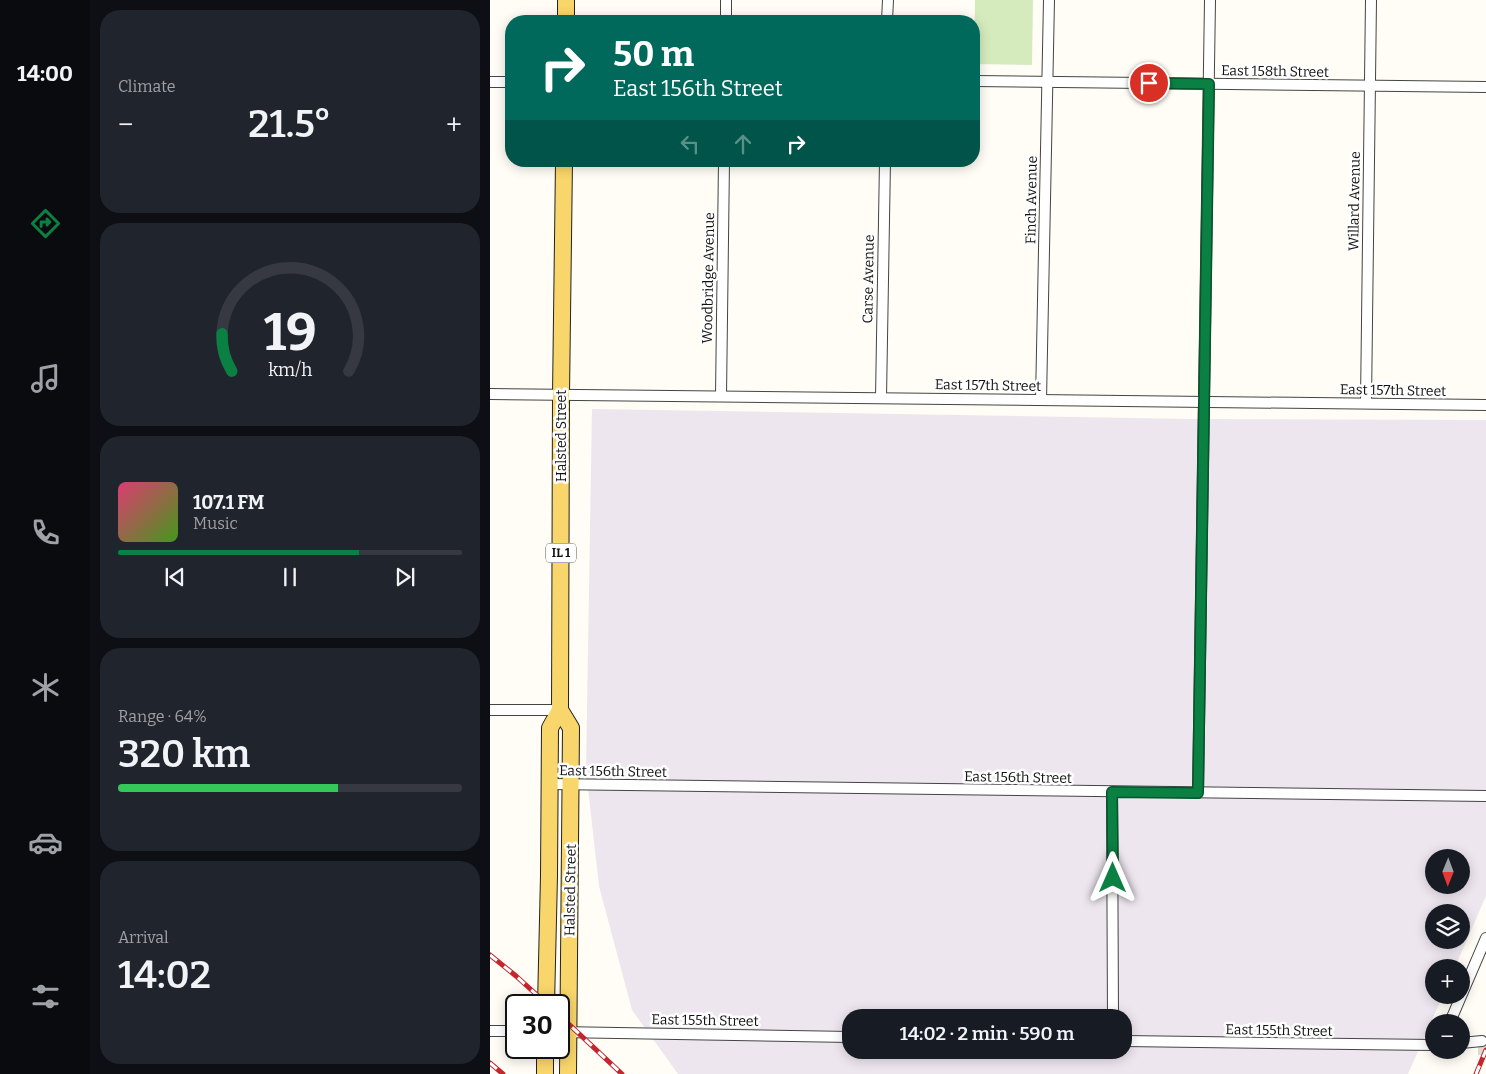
<!DOCTYPE html>
<meta charset="utf-8">
<style>
:root{--surface:#171b24;--page:#20242c;--text:#f1f3f6;--muted:#9ea1a6;--line:#363941;--accent:#0b8043}
body{margin:0;font-family:Bitter,serif;background:var(--page);color:var(--text);height:100vh;display:flex;flex-direction:column;font-size:19px;white-space:nowrap}
*{box-sizing:border-box;margin:0}
p{font-size:16px;color:var(--muted)}
.icon{flex:none;width:28px;height:28px;fill:none;stroke:currentColor;stroke-width:2;stroke-linecap:round;stroke-linejoin:round}
.map{position:relative;flex:1;overflow:hidden}
.panel{display:flex;flex-direction:column;gap:10px;padding:10px;background:#0d0f14;width:400px}
.panel>*{flex:none}
.hud{position:absolute;left:15px;top:15px;width:475px;height:152px;border-radius:20px;box-shadow:0 2px 12px #0003;background:#00695c;color:#fff;overflow:hidden}
.needle{width:32px;rotate:181deg}
.buttons{position:absolute;left:935px;top:849px;display:grid;gap:10px}
.buttons a{display:grid;place-items:center;width:45px;height:45px;border-radius:50%;background:var(--surface);box-shadow:0 2px 12px #0003;font-size:25px}
.speed{position:absolute;left:15px;top:994px;display:flex;gap:10px;font-size:25px;font-weight:700;text-align:center}
.speed>*{display:grid;place-content:center;width:65px;height:65px;border-radius:50%;background:var(--surface);box-shadow:0 2px 12px #0003;line-height:1}
.speed .limit{border:2px solid #111;border-radius:8px;background:#fff;color:#111}
.pin{position:absolute;display:grid;place-items:center;width:42px;height:42px;color:#fff;margin:-21px;border:2px solid #fff;border-radius:50%;box-shadow:0 1px 5px #0007}
.me{position:absolute;width:55px;margin:-28px;rotate:0deg;stroke-linejoin:round;filter:drop-shadow(0 0 4px #0008)}
.turn{display:flex;align-items:center;gap:18px;height:105px;padding:0 25px;font-size:22px}
.turn .icon{width:65px;height:65px;stroke-width:2.5}
.turn b{display:block;font-size:35px;line-height:42px}
.lanes{display:flex;align-items:center;height:48px;padding:0 25px;background:#0003;justify-content:center;gap:25px;direction:ltr}
.lanes .off{opacity:.35}
.big{font-size:38px;font-weight:600;line-height:1.1}
.panel .card{flex:1;display:flex;flex-direction:column;justify-content:center;gap:8px;min-width:0;padding:0 18px;border-radius:20px;background:var(--page)}
.panel .dial{align-items:center;gap:0}
.dial svg{height:130px;overflow:visible;fill:none;stroke:var(--line);stroke-width:7;stroke-linecap:round;text-anchor:middle}
.dial text{fill:var(--text);stroke:none}
.song{display:flex;align-items:center;gap:15px}
.cover{width:60px;height:60px;border-radius:8px;background:linear-gradient(135deg,hsl(340 70% 55%),hsl(100 70% 35%))}
.played{height:5px;border-radius:2px;background:linear-gradient(90deg,var(--accent) 70%,var(--line) 70%)}
.keys{display:flex;justify-content:space-around;direction:ltr}
.heat{display:flex;justify-content:space-between;align-items:center;font-size:28px;direction:ltr}
.charge{height:8px;border-radius:4px;background:linear-gradient(90deg,#34c759 64%,var(--line) 0)}
.trip{position:absolute;left:352px;top:1009px;width:290px;height:50px;border-radius:20px;background:var(--surface);box-shadow:0 2px 12px #0003;font-weight:600;line-height:50px;text-align:center}
main{display:flex;flex:1;min-height:0}
.dock{display:flex;flex-direction:column;width:90px;justify-content:space-around;align-items:center;background:#090b0e;color:var(--muted)}
.dock .icon{width:35px;height:35px}
.dock .active{color:var(--accent)}
.dock b{font-size:22px;color:var(--text)}
.map>svg:first-child{display:block}
.industrial{fill:#eee6ef;fill-rule:evenodd}
.green{fill:#d5ebbd}
.lines{fill:none;stroke-linecap:round;stroke-linejoin:round}
.minor-tunnel{stroke:#dbdad3;stroke-width:10;stroke-dasharray:10 5;stroke-linecap:butt}
.minor-casing{stroke:#444;stroke-width:12}
.primary-casing{stroke:#222;stroke-width:18}
.minor{stroke:#fff;stroke-width:10}
.primary{stroke:#f9d66b;stroke-width:16}
.rail-casing{stroke:#c4262e;stroke-width:5}
.rail{stroke:#fff;stroke-width:3;stroke-dasharray:9;stroke-linecap:butt}
.route-casing{stroke:#07532c;stroke-width:12}
.route{stroke:#0b8043;stroke-width:9}
.labels{text-anchor:middle;stroke-width:5;stroke-linejoin:round;paint-order:stroke}
.shield{fill:#fff;stroke:#585858;stroke-width:1}
.shield-label{font-size:12px;font-weight:bold;fill:#111}
.street-label{font-size:14px;fill:#111;stroke:#fff}
</style>
<main>
<nav class="dock">
<b>14:00</b>
<svg class="icon active" aria-label="directions" viewBox="0 0 24 24"><path d="M12 3l9 9-9 9-9-9zM9 14v-3h6M13 9l2 2-2 2"/></svg>
<svg class="icon" aria-label="music" viewBox="0 0 24 24"><path d="M9 18V5l10-2v13"/><circle cx="6" cy="18" r="3"/><circle cx="16" cy="16" r="3"/></svg>
<svg class="icon" aria-label="phone" viewBox="0 0 24 24"><path d="M5 4h4l2 5-3 2q2 4 5 5l2-3 5 2v4C11 20 4 13 5 4z"/></svg>
<svg class="icon" aria-label="climate" viewBox="0 0 24 24"><path d="M12 3v18M4 7l16 10M4 17L20 7"/></svg>
<svg class="icon" aria-label="car" viewBox="0 0 24 24"><path d="M5 17H2v-5l4-1 3-4h7l3 4 3 1v5h-3M9 17h6M6 11h13"/><circle cx="7" cy="17" r="2"/><circle cx="17" cy="17" r="2"/></svg>
<svg class="icon" aria-label="filters" viewBox="0 0 24 24"><path d="M4 7h16M4 17h16"/><circle cx="9" cy="7" r="2"/><circle cx="15" cy="17" r="2"/></svg>
</nav>
<section class="panel">
<div class="card"><p>Climate</p>
<div class="heat"><a>−</a><b class="big">21.5°</b><a>+</a></div>
</div>
<div class="card dial"><svg viewBox="0 0 100 80">
<path d="M14 69A42 42 0 1 1 86 69"/>
<path d="M14 69A42 42 0 0 1 8 46" stroke="#0b8043"/>
<text x="50" y="56" font-size="32" font-weight="700">19</text>
<text x="50" y="72" font-size="11">km/h</text>
</svg></div>
<div class="card">
<div class="song"><i class="cover"></i><div><b>107.1 FM</b><p>Music</p></div></div>
<div class="played"></div>
<div class="keys"><svg class="icon" aria-label="previous" viewBox="0 0 24 24"><path d="M18 5L8 12l10 7zM5 5v14"/></svg><svg class="icon" aria-label="pause" viewBox="0 0 24 24"><path d="M8 5v14M16 5v14"/></svg><svg class="icon" aria-label="next" viewBox="0 0 24 24"><path d="M6 5l10 7-10 7zM19 5v14"/></svg></div>
</div>
<div class="card"><p>Range · 64%</p><b class="big">320 km</b><div class="charge"></div></div>
<div class="card"><p>Arrival</p><b class="big">14:02</b></div>
</section>
<div class="map">
<svg width="996" height="1074" viewBox="0 0 996 1074">
<rect width="100%" height="100%" fill="#fffdf5"/>
<path class="industrial" d="M102 409 702 419 996 420V896L965 967 944 968V995H953L918 1074H188L142 1010 109 886 96 771ZM944 858H971V885H944ZM944 912H971V940H944ZM361 1018H634V1050H361Z"/>
<polygon class="green" points="485,0 543,0 542,65 484,64"/>
<g class="lines">
<polyline class="minor-tunnel" points="988,1050 996,1050"/>
<g class="minor-casing">
<g id="minor">
<polyline points="236,21 236,0"/>
<polyline points="397,21 398,0"/>
<polyline points="484,81 996,87"/>
<polyline points="0,82 21,82"/>
<polyline points="0,394 996,405"/>
<polyline points="231,396 234,161"/>
<polyline points="391,398 395,161"/>
<polyline points="551,400 559,0"/>
<polyline points="876,402 881,0"/>
<polyline points="0,710 70,710"/>
<polyline points="60,784 996,796"/>
<polyline points="622,792 623,1018"/>
<polyline points="708,793 720,0"/>
<polyline points="960,1022 996,938"/>
<polyline points="0,1031 26,1031"/>
<polyline points="69,1032 361,1037"/>
<polyline points="634,1041 944,1045"/>
<polyline points="971,1043 992,1041"/>
</g>
</g>
<g class="primary-casing">
<g id="primary">
<polyline points="76,21 76,0"/>
<polyline points="70,710 81,728 78,1074"/>
<polyline points="56,1005 59,876 60,728 70,710 71,395 74,161"/>
<polyline points="55,1048 55,1074"/>
</g>
</g>
<use href="#minor" class="minor"/>
<use href="#primary" class="primary"/>
<g class="rail-casing">
<g id="rail">
<polyline points="0,955 26,976 58,1005"/>
<polyline points="69,1015 132,1074"/>
<polyline points="0,1063 13,1074"/>
<polyline points="986,1074 996,1050"/>
</g>
</g>
<use href="#rail" class="rail"/>
</g>
<g class="lines">
<g class="route-casing">
<polyline id="route" points="623,878 622,792 708,793 719,84 659,83"/>
</g>
<use href="#route" class="route"/>
</g>
<g class="labels">
<rect class="shield" x="56" y="543.5" width="30" height="19" rx="4"/>
<g class="shield-label">
<text x="71" y="557">IL 1</text>
</g>
<g class="street-label">
<text transform="translate(785 71) rotate(1)" y="5">East 158th Street</text>
<text transform="translate(541 200) rotate(-89)" y="5">Finch Avenue</text>
<text transform="translate(864 201) rotate(-89)" y="5">Willard Avenue</text>
<text transform="translate(218 278) rotate(-89)" y="5">Woodbridge Avenue</text>
<text transform="translate(378 279) rotate(-89)" y="5">Carse Avenue</text>
<text transform="translate(498 385) rotate(1)" y="5">East 157th Street</text>
<text transform="translate(903 390) rotate(1)" y="5">East 157th Street</text>
<text transform="translate(71 436) rotate(-90)" y="5">Halsted Street</text>
<text transform="translate(123 771) rotate(1)" y="5">East 156th Street</text>
<text transform="translate(528 777) rotate(1)" y="5">East 156th Street</text>
<text transform="translate(80 890) rotate(-89)" y="5">Halsted Street</text>
<text transform="translate(215 1020) rotate(1)" y="5">East 155th Street</text>
<text transform="translate(789 1030) rotate(1)" y="5">East 155th Street</text>
</g>
</g>
</svg>
<div class="buttons">
<a><svg class="needle" viewBox="-14 -14 28 28"><path d="M0-13l5 13h-10z" fill="#e53935"/><path d="M0 13l5-13h-10z" fill="#9ea1a6"/></svg></a>
<a><svg class="icon" aria-label="layers" viewBox="0 0 24 24"><path d="M12 4l9 5-9 5-9-5zM3 14l9 5 9-5"/></svg></a>
<a>+</a>
<a>−</a>
</div>
<div class="speed"><div class="limit">30</div></div>
<div class="pin" style="left:659px;top:83px;background:#d93025"><svg class="icon" aria-label="arrive" viewBox="0 0 24 24"><path d="M6 21V4h12l-3 4 3 4H6"/></svg></div>
<svg class="me" style="left:623px;top:878px" viewBox="-20 -20 40 40"><path d="M0-17L14 15 0 8-14 15z" fill="#0b8043" stroke="#fff" stroke-width="4"/></svg>
<div class="trip">14:02 · 2 min · 590 m</div>
<div class="hud">
<div class="turn"><svg class="icon" aria-label="right" viewBox="0 0 24 24"><path d="M7 20v-9h11M14 6l5 5-5 5"/></svg><div><b>50 m</b>East 156th Street</div></div>
<div class="lanes"><svg class="icon off" aria-label="left" viewBox="0 0 24 24"><path d="M17 20v-9H6M10 6l-5 5 5 5"/></svg><svg class="icon off" aria-label="ahead" viewBox="0 0 24 24"><path d="M12 20V5M6 11l6-6 6 6"/></svg><svg class="icon" aria-label="right" viewBox="0 0 24 24"><path d="M7 20v-9h11M14 6l5 5-5 5"/></svg></div>
</div>
</div>
</main>
